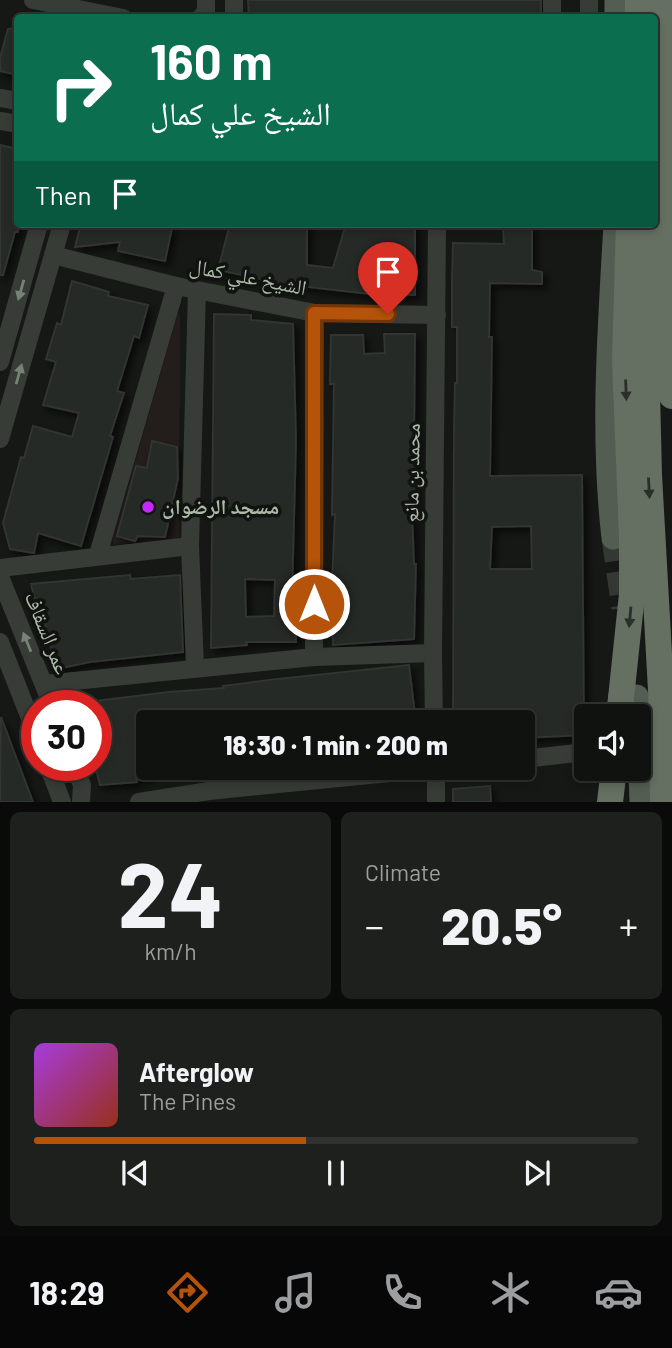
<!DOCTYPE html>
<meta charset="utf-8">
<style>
:root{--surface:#101210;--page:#1e201e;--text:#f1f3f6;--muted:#9c9e9f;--line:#303230;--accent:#b45309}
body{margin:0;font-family:Barlow,"Noto Naskh Arabic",sans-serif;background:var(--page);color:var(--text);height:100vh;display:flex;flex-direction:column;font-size:26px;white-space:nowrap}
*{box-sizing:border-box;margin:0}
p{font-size:23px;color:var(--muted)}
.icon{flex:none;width:38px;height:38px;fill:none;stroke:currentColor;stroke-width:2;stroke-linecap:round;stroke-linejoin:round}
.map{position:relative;height:802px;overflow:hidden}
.drawer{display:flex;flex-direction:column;gap:10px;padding:10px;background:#090a09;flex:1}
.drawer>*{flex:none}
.banner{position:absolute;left:14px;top:14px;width:644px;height:214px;border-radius:7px;box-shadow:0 4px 10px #0003,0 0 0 2px var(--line);background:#0b6e4f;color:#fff;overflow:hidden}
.fabs{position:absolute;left:574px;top:704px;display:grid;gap:14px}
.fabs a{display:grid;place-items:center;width:77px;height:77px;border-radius:7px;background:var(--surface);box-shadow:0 4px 10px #0003,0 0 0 2px var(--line);font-size:35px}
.speed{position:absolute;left:21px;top:690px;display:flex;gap:14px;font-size:35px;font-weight:700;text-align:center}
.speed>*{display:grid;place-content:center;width:91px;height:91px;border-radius:50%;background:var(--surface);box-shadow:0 4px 10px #0003,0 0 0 2px var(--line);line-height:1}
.speed .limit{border:10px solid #d22;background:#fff;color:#111}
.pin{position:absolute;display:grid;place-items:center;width:60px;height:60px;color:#fff;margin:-72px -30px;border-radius:50% 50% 50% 0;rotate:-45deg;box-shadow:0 0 7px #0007}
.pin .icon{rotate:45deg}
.me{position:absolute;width:77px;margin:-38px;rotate:0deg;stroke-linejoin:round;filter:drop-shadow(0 0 5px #0008)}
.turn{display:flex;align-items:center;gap:24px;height:147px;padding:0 21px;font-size:32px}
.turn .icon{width:91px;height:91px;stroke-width:2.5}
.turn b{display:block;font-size:49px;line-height:60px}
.then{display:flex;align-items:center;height:66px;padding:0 21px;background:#0003;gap:14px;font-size:26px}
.big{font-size:52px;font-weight:800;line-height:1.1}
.drawer .tile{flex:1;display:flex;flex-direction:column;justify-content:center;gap:10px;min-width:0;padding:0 24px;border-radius:10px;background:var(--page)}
.drawer .dial{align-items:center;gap:0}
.dial b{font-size:91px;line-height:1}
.song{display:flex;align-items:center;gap:21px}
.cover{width:84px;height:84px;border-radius:10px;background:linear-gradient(135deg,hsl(280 70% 55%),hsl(10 70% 35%))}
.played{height:7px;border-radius:4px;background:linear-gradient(90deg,var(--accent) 45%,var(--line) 45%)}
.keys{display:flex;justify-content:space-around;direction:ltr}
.heat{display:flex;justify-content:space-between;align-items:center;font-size:38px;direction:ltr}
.drawer .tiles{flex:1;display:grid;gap:10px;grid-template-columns:1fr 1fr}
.tile:last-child{grid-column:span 2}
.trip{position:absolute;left:136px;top:710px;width:399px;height:70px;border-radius:7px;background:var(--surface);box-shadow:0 4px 10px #0003,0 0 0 2px var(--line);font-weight:800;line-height:70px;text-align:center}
.tab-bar{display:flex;height:112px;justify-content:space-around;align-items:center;background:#060706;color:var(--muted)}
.tab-bar .icon{width:49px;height:49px}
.tab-bar .selected{color:var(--accent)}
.tab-bar b{font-size:32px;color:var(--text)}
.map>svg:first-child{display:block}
.green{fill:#231d1b}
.building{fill:#262926;stroke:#303430;stroke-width:2;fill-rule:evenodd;filter:url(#shadow)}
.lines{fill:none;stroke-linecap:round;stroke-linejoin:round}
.major-tunnel{stroke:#343833;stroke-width:23;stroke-dasharray:23 11;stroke-linecap:butt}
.minor{stroke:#373d36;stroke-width:18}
.major{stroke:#545d52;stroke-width:23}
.highway{stroke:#656f62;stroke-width:26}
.highway-bridge{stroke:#656f62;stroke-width:26}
.oneway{fill:#778174}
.oneway2{fill:#2a2f29}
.route-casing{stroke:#753606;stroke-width:18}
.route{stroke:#b45309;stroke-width:12}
.poi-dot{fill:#c427ff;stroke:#111311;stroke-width:2.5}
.labels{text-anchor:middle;stroke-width:7;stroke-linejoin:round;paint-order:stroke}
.street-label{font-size:21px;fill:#abb9a7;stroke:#111311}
.poi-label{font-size:21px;font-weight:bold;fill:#abb9a7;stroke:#111311;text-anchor:start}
</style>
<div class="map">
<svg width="672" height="802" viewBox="0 0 672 802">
<defs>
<filter id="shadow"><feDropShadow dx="4.5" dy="4.5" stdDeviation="3.5" flood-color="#0009"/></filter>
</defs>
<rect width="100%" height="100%" fill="#161816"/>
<polygon class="green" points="178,312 180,317 179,536 175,540 114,544 113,540"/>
<g class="building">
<polygon points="248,0 541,0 541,18 249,18"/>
<polygon points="18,28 18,75 0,71 0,58 8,29"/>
<polygon points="0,145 18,149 18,232 15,232 3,275 0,275"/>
<polygon points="81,224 153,224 172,228 165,261 118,251 120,242 75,247"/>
<polygon points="230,224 307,224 307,265 333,268 346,224 415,224 415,295 370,294 265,282 265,280 218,270"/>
<path d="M532 226V270L542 272V284L490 283 489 337H492L490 476 582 475 584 735 523 738V723H453L454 431 455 383H457V327H452V281L453 243 504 244 503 227ZM531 526 532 569H490L492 527Z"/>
<polygon points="72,281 109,292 108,296 148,305 139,338 134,336 117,391 124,393 110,436 113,437 81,546 38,533 34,553 10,549 3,523 21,457 24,458 33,426 72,437 79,413 43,405 56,362 46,359 57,323 61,325"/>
<path d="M214 314 251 315V320L293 324 296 440 292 596H295L296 642H246L247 645 211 648ZM245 579 275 580 274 616 246 617Z"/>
<polygon points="384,334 415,334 414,434 416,434 414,513 412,513 414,564 416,564 414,639 333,645 331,608 335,514 332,515 334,384 330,384 331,335 363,335 364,354 385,353"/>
<polygon points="152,441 177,447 178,478 165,537 138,536 135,541 117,536 136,466 147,468"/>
<polygon points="130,575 131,579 180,575 183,652 90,662 57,669 45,625 41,626 31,584"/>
<polygon points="409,665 416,723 262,723 262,719 241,723 149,723 149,776 136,778 137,782 100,785 95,765 96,701 169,692 224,688 223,686 269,680"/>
<polygon points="1,717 33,802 0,802"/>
<polygon points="490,786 491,802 453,802 453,789"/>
</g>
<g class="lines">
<polyline class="major-tunnel" points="613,538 623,608"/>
<g class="minor">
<polyline points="33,0 123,18"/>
<polyline points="234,0 234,18"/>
<polyline points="552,0 552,18"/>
<polyline points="589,0 589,18"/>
<polyline points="200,18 206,12 206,0"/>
<polyline points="0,98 18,101"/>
<polyline points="0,121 18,124"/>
<polyline points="53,255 176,286 315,313 437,315"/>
<polyline points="0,362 39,224"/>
<polyline points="0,439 62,224"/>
<polyline points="98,555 176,286"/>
<polyline points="0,568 190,546"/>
<polyline points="0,577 52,705"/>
<polyline points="0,642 37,736"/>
<polyline points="314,657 315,313"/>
<polyline points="195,667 190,546 197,290"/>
<polyline points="44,684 314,657 433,653"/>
<polyline points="434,723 433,653 437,224"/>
<polyline points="523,759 586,752"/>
<polyline points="48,765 62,802"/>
<polyline points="74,765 82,785 81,802"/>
<polyline points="436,768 436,802"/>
<polyline points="139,802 209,791 440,768"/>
</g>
<g class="major">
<polyline points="616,0 616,18"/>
<path d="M613 538C601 434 609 328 615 224"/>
<polyline points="637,696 638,716"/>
<polyline points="639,739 641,802"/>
</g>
<g class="highway">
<polyline points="638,0 638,18"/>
<polyline points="643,224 649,475 661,690 663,802"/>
<polyline points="619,716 621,698"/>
<polyline points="610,802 614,768"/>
</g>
<g class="highway-bridge">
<polyline points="660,0 672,396"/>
<polyline points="621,698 632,594 632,537 625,360 629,224"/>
</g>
</g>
<defs><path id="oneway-solid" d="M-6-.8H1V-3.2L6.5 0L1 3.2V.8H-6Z" transform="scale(1.75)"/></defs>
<g class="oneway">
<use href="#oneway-solid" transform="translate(21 290) rotate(106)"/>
<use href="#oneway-solid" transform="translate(19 374) rotate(-74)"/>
<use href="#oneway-solid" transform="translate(27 642) rotate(-112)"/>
</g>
<g class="oneway2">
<use href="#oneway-solid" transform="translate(626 390) rotate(88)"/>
<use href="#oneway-solid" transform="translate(649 488) rotate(87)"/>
<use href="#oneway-solid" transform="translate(630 617) rotate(95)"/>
</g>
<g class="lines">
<g class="route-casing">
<polyline id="route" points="314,604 314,313 388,314"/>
</g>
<use href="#route" class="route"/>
</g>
<circle class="poi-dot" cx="148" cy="507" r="7"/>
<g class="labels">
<g class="street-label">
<text transform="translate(248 277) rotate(11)" y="7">الشيخ علي كمال</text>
<text transform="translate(412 473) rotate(-89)" y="7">محمد بن مانع</text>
<text transform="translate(47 633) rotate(68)" y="7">عمر السقاف</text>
</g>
<g class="poi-label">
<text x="162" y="514">مسجد الرضوان</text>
</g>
</g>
</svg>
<div class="fabs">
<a><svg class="icon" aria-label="sound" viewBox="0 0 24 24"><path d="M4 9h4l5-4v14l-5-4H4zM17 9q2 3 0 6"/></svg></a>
</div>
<div class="speed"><div class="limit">30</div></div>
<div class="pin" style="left:388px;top:314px;background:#d93025"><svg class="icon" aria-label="arrive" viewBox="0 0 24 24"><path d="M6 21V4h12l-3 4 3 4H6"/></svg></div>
<svg class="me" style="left:314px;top:604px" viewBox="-20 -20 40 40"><circle r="17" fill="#b45309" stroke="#fff" stroke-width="3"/><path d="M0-11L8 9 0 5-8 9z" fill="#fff"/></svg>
<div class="trip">18:30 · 1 min · 200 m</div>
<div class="banner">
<div class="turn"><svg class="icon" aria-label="right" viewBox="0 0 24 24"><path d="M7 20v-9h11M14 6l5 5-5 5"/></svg><div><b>160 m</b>الشيخ علي كمال</div></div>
<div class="then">Then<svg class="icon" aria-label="arrive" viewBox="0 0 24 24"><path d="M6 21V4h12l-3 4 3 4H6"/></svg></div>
</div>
</div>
<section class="drawer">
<div class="tiles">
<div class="tile dial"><b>24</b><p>km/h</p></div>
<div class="tile"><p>Climate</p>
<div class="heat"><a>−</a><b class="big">20.5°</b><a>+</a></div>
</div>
<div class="tile">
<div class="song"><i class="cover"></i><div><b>Afterglow</b><p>The Pines</p></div></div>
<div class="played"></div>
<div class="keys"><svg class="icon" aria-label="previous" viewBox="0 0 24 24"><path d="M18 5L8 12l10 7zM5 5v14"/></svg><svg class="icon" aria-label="pause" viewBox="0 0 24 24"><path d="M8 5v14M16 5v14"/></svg><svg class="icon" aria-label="next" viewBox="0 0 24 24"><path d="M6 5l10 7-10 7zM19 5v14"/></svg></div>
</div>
</div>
</section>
<nav class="tab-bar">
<b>18:29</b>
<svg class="icon selected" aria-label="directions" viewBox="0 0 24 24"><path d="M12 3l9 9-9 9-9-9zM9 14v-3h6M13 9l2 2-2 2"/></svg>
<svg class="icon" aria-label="music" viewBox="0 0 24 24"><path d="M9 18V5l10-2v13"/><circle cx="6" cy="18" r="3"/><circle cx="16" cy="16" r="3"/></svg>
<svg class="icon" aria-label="phone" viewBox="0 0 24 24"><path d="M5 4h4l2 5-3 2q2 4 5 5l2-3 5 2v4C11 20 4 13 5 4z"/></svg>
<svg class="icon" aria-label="climate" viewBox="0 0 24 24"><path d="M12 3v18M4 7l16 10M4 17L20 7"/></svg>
<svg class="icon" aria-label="car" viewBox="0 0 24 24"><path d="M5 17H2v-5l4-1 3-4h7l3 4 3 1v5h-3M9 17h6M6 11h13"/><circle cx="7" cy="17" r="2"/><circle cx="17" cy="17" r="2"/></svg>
</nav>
